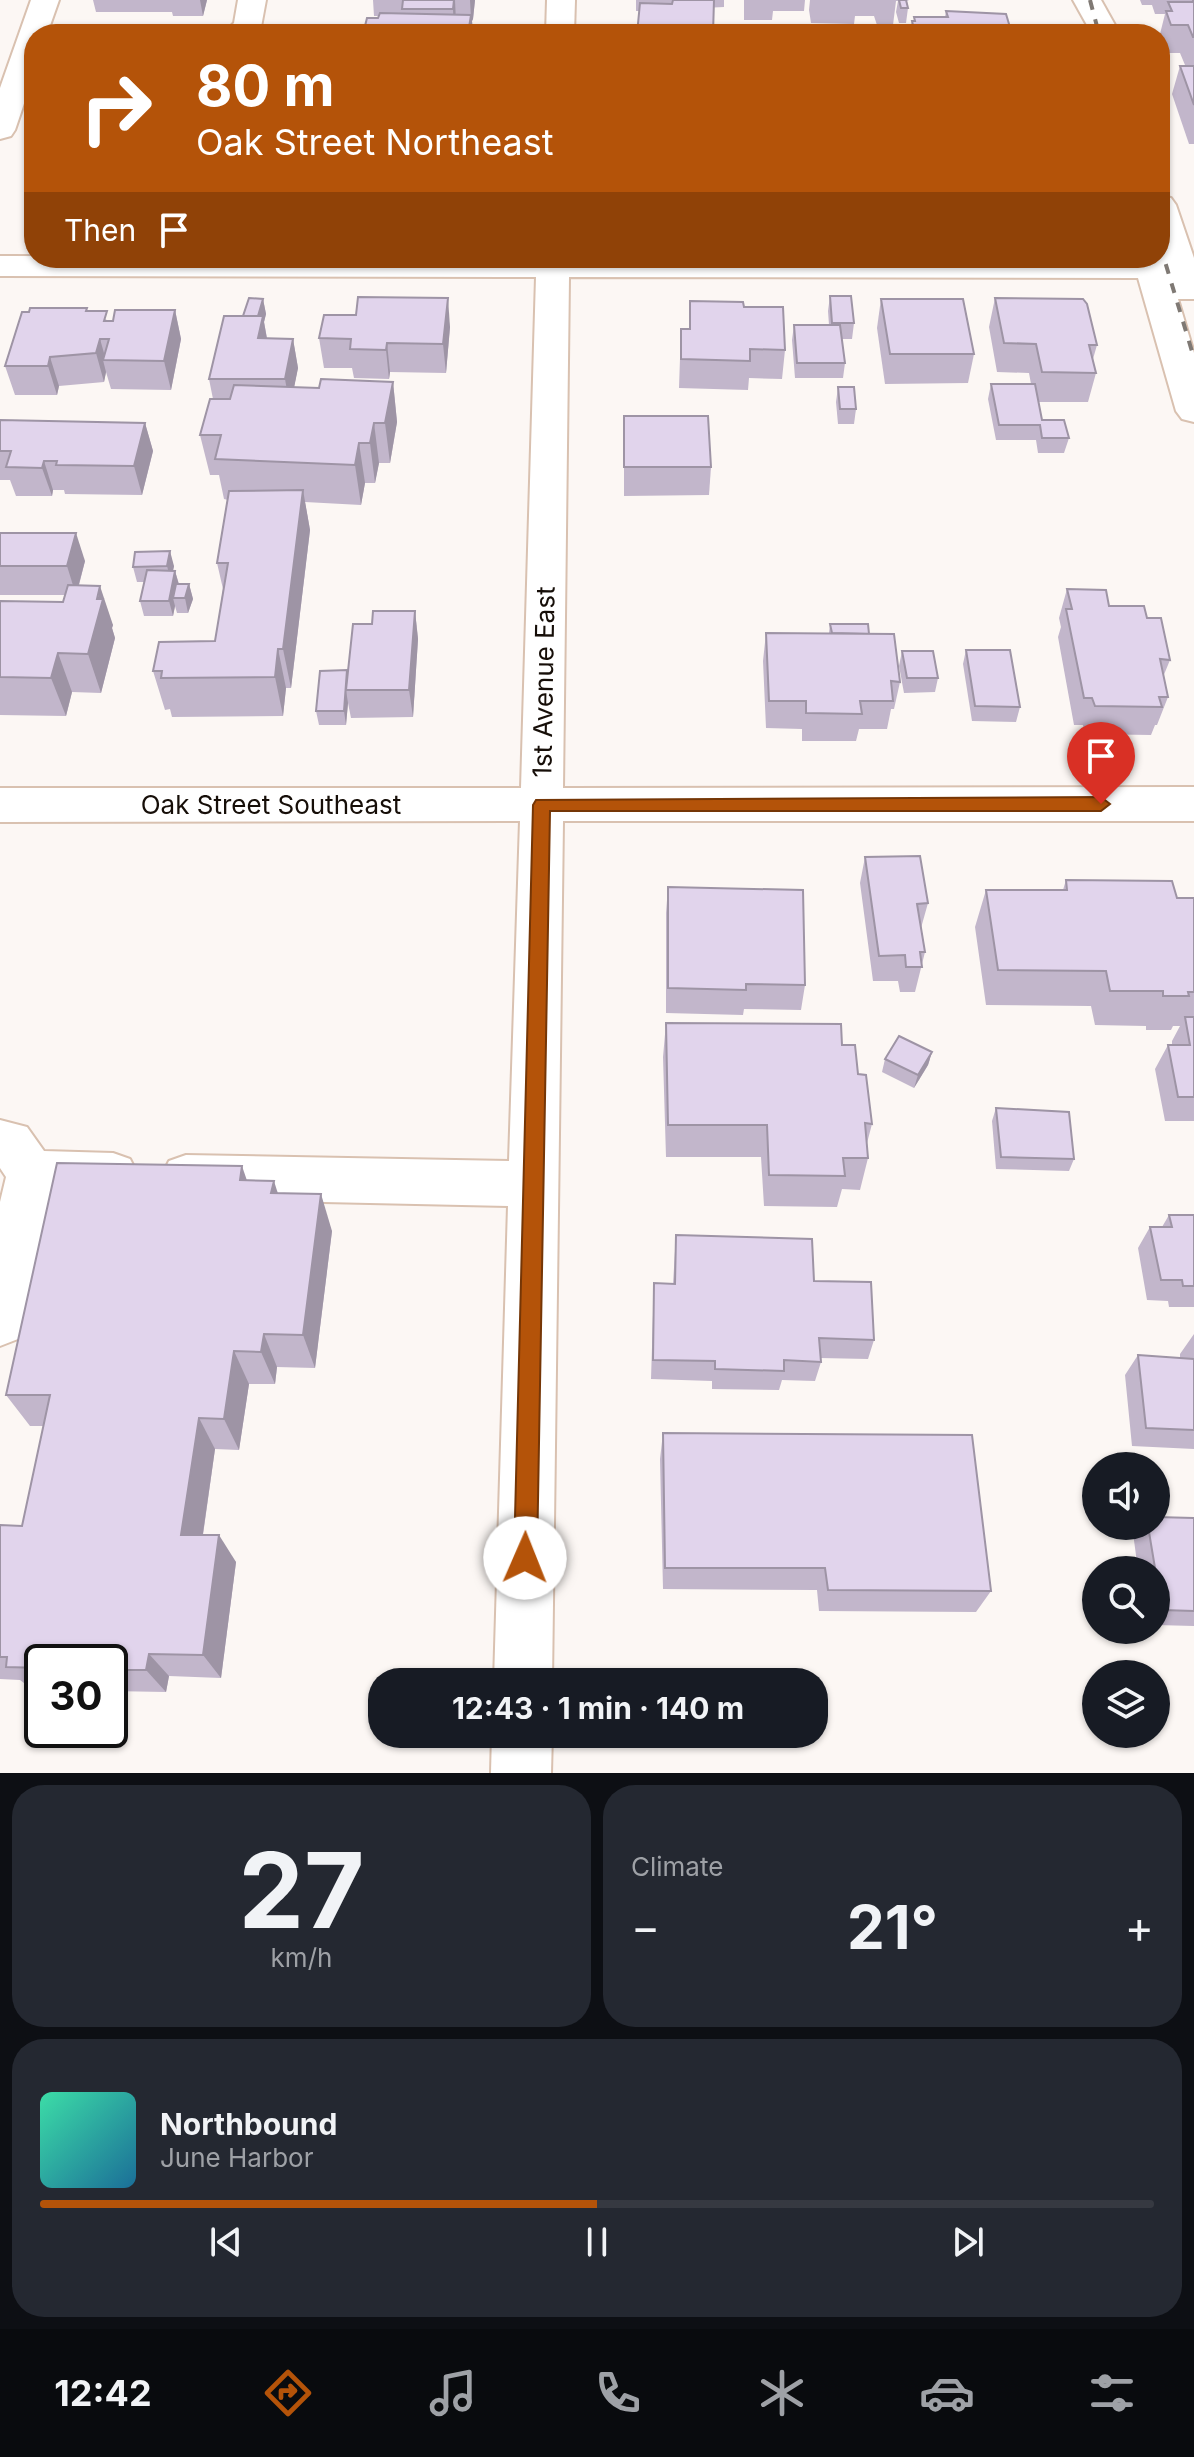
<!DOCTYPE html>
<meta charset="utf-8">
<style>
:root{--surface:#171b24;--page:#242831;--text:#f1f3f6;--muted:#9ea1a6;--line:#363941;--accent:#b45309}
body{margin:0;font-family:Inter,sans-serif;background:var(--page);color:var(--text);height:100vh;display:flex;flex-direction:column;font-size:30px;white-space:nowrap}
*{box-sizing:border-box;margin:0}
p{font-size:26px;color:var(--muted)}
.icon{flex:none;width:44px;height:44px;fill:none;stroke:currentColor;stroke-width:2;stroke-linecap:round;stroke-linejoin:round}
.map{position:relative;height:1773px;overflow:hidden}
.sheet{display:flex;flex-direction:column;gap:12px;padding:12px;background:#0d0f14;flex:1}
.sheet>*{flex:none}
.guide{position:absolute;left:24px;top:24px;width:1146px;height:244px;border-radius:32px;box-shadow:0 2px 6px #0004;background:#b45309;color:#fff;overflow:hidden}
.fabs{position:absolute;left:1082px;top:1452px;display:grid;gap:16px}
.fabs a{display:grid;place-items:center;width:88px;height:88px;border-radius:50%;background:var(--surface);box-shadow:0 2px 6px #0004;font-size:40px}
.speed{position:absolute;left:24px;top:1644px;display:flex;gap:16px;font-size:40px;font-weight:700;text-align:center}
.speed>*{display:grid;place-content:center;width:104px;height:104px;border-radius:50%;background:var(--surface);box-shadow:0 2px 6px #0004;line-height:1}
.speed .limit{border:4px solid #111;border-radius:12px;background:#fff;color:#111}
.pin{position:absolute;display:grid;place-items:center;width:68px;height:68px;color:#fff;margin:-82px -34px;border-radius:50% 50% 50% 0;rotate:-45deg;box-shadow:0 0 8px #0007}
.pin .icon{rotate:45deg}
.me{position:absolute;width:88px;margin:-44px;rotate:1deg;stroke-linejoin:round;filter:drop-shadow(0 0 6px #0008)}
.turn{display:flex;align-items:center;gap:28px;height:168px;padding:0 40px;font-size:36px}
.turn .icon{width:104px;height:104px;stroke-width:2.5}
.turn b{display:block;font-size:56px;line-height:68px}
.then{display:flex;align-items:center;height:76px;padding:0 40px;background:#0003;gap:16px;font-size:30px}
.big{font-size:60px;font-weight:700;line-height:1.1}
.sheet .card{flex:1;display:flex;flex-direction:column;justify-content:center;gap:12px;min-width:0;padding:0 28px;border-radius:32px;background:var(--page)}
.sheet .dial{align-items:center;gap:0}
.dial b{font-size:104px;line-height:1}
.song{display:flex;align-items:center;gap:24px}
.cover{width:96px;height:96px;border-radius:12px;background:linear-gradient(135deg,hsl(160 70% 55%),hsl(200 70% 35%))}
.played{height:8px;border-radius:4px;background:linear-gradient(90deg,var(--accent) 50%,var(--line) 50%)}
.keys{display:flex;justify-content:space-around;direction:ltr}
.heat{display:flex;justify-content:space-between;align-items:center;font-size:44px;direction:ltr}
.sheet .tiles{flex:1;display:grid;gap:12px;grid-template-columns:1fr 1fr}
.card:last-child{grid-column:span 2}
.trip{position:absolute;left:368px;top:1668px;width:460px;height:80px;border-radius:32px;background:var(--surface);box-shadow:0 2px 6px #0004;font-weight:700;line-height:80px;text-align:center}
.dock{display:flex;height:128px;justify-content:space-around;align-items:center;background:#090b0e;color:var(--muted)}
.dock .icon{width:56px;height:56px}
.dock .on{color:var(--accent)}
.dock b{font-size:36px;color:var(--text)}
.map>svg:first-child{display:block}
.lines{fill:none;stroke-linecap:round;stroke-linejoin:round}
.minor-casing{stroke:#d9c1b0;stroke-width:4}
.minor{fill:#fff;fill-rule:evenodd}
.rail{stroke:#7f7974;stroke-width:4;stroke-dasharray:10 10;stroke-linecap:butt}
.wall{fill:#c2b6cb}
.shaded-wall{fill:#9e94a5}
.building{fill:#e1d4ec;stroke:#9e94a5;stroke-width:2}
.route{fill:#b45309;stroke:#753606;stroke-width:2}
.labels{text-anchor:middle;stroke-width:6;stroke-linejoin:round;paint-order:stroke}
.street-label{font-size:26px;fill:#160e08;stroke:#fff}
</style>
<div class="map">
<svg width="1194" height="1773" viewBox="0 0 1194 1773">
<rect width="100%" height="100%" fill="#fcf7f4"/>
<g class="lines">
<g class="minor-casing">
<g id="minor">
<polygon points="31,0 59,0 47,34 34,34 34,74 15,130 11,136 0,139 0,88"/>
<polygon points="238,0 266,0 261,27 256,34 223,34 234,23"/>
<polygon points="547,0 575,0 574,34 546,34"/>
<polygon points="1073,0 1101,0 1120,34 1092,34"/>
<polygon points="1160,196 1171,198 1176,205 1194,258 1194,299 1178,299 1194,353 1194,422 1182,419 1176,411 1138,278 569,277 563,788 1194,787 1194,821 563,821 552,1682 494,1682 508,1206 186,1199 169,1193 161,1177 169,1161 186,1155 509,1161 520,821 0,822 0,788 521,788 536,277 0,276 0,256 1160,258"/>
<polygon points="0,1120 27,1127 44,1151 113,1153 130,1159 138,1175 130,1191 113,1197 51,1196 26,1321 18,1339 0,1346 0,1202 6,1177 0,1168"/>
<polygon points="492,1734 552,1734 551,1773 491,1773"/>
</g>
</g>
<use href="#minor" class="minor"/>
<g class="rail">
<polyline points="1090,0 1099,34"/>
<polyline points="1160,245 1194,358"/>
</g>
</g>
<g class="wall">
<polygon points="93,0 207,0 203,16 173,16 172,12 96,12"/>
<polygon points="373,0 475,0 473,19 472,21 473,34 354,34 378,18 379,16 374,16"/>
<polygon points="636,0 724,0 724,7 639,11 636,11"/>
<polygon points="744,0 805,0 804,11 773,11 772,20 744,20"/>
<polygon points="810,0 909,0 907,1 908,8 906,23 899,23 896,12 898,1 896,1 893,25 877,25 874,16 855,16 854,24 811,23 809,10"/>
<polygon points="1140,0 1194,0 1194,65 1185,65 1180,53 1164,53 1160,43 1160,34 1165,14 1155,14 1152,5 1142,5"/>
<polygon points="946,11 1012,34 910,34 912,21 914,21 914,17 945,17"/>
<polygon points="1180,66 1194,66 1194,144 1189,144 1172,94"/>
<polygon points="830,296 854,323 852,339 842,339 845,363 843,378 795,378 792,340 794,325 829,325 828,311"/>
<polygon points="995,298 1097,345 1093,359 1096,373 1088,402 1039,402 1042,420 1069,438 1064,453 1038,453 1036,440 996,440 988,399 991,384 1031,384 1029,373 997,372 989,327"/>
<polygon points="263,299 266,314 264,322 267,338 293,339 298,368 294,387 319,388 393,382 397,422 390,463 379,463 375,483 365,483 361,505 305,502 310,530 291,688 286,688 283,716 172,717 170,709 165,710 153,671 215,641 223,589 217,563 228,500 224,499 219,475 210,475 200,435 213,399 209,379 243,316"/>
<polygon points="881,299 974,354 968,383 885,384 877,328"/>
<polygon points="690,301 744,307 785,350 782,379 749,378 748,390 679,388 681,329 689,329"/>
<polygon points="175,310 181,339 171,390 111,389 106,372 104,382 59,386 57,395 15,395 5,366 88,311 109,321"/>
<polygon points="450,327 446,373 390,372 389,379 354,378 352,368 324,368 319,338"/>
<polygon points="838,387 856,409 854,424 838,424 836,402"/>
<polygon points="624,416 711,467 709,495 624,496"/>
<polygon points="0,420 145,423 153,451 142,495 65,494 64,490 53,490 52,496 16,496 10,480 0,480"/>
<polygon points="0,533 85,561 79,585 113,625 112,628 115,638 101,693 72,692 66,716 0,715 0,601 63,602 65,595 0,595"/>
<polygon points="174,566 173,570 175,571 179,584 189,584 193,599 188,613 177,613 175,606 173,616 144,616 140,601 144,582 137,582 133,567"/>
<polygon points="1067,589 1109,606 1147,618 1170,660 1163,677 1168,697 1157,725 1155,725 1151,735 1085,734 1083,725 1074,725 1058,637 1061,627 1059,618"/>
<polygon points="415,611 418,639 413,717 351,718 348,703 346,725 319,725 316,711 347,670 372,624"/>
<polygon points="830,624 869,634 900,682 894,709 891,709 887,729 859,729 856,741 802,741 802,729 766,728 763,661 766,633 829,633"/>
<polygon points="966,650 1020,707 1016,722 972,721 963,664"/>
<polygon points="902,651 938,678 935,692 904,693 899,666"/>
<polygon points="865,857 928,903 921,928 925,952 915,992 900,992 898,981 873,981 860,883"/>
<polygon points="1066,880 1177,898 1194,898 1194,1121 1165,1121 1155,1069 1168,1045 1172,1045 1172,1041 1180,1026 1173,1026 1171,1030 1146,1030 1146,1026 1095,1025 1091,1006 986,1005 975,927 986,890 1063,890"/>
<polygon points="668,887 805,985 801,1010 744,1009 743,1015 666,1013 666,913"/>
<polygon points="666,1023 842,1045 858,1074 872,1124 867,1143 868,1158 860,1190 842,1189 837,1207 764,1206 761,1157 666,1157 663,1057"/>
<polygon points="932,1052 928,1065 914,1088 882,1072 885,1059"/>
<polygon points="996,1108 1074,1159 1069,1171 996,1169 992,1121"/>
<polygon points="247,1181 278,1193 332,1231 315,1368 277,1367 275,1384 249,1384 239,1450 215,1449 203,1535 236,1562 221,1678 169,1676 166,1692 110,1691 110,1662 42,1662 42,1690 32,1689 20,1680 0,1679 0,1525 22,1526 44,1426 30,1426 6,1395"/>
<polygon points="1169,1215 1194,1215 1194,1307 1169,1307 1168,1301 1147,1300 1138,1248 1150,1227 1162,1227"/>
<polygon points="676,1235 814,1281 874,1340 868,1359 820,1358 821,1362 815,1381 782,1380 779,1390 712,1389 712,1381 651,1379 654,1283 673,1284"/>
<polygon points="1194,1334 1194,1449 1132,1446 1125,1375 1138,1355 1180,1358 1180,1354"/>
<polygon points="663,1433 991,1591 976,1612 819,1611 817,1590 663,1589 660,1459"/>
<polygon points="1194,1518 1194,1626 1156,1625 1156,1570 1138,1570 1133,1533 1139,1526 1156,1526"/>
</g>
<g class="shaded-wall">
<polygon points="200,0 207,0 203,16"/>
<polygon points="454,0 455,0 456,22 454,34 453,9"/>
<polygon points="470,0 475,0 473,19 472,21 473,34 468,34 471,19"/>
<polygon points="448,298 450,327 446,373 443,344"/>
<polygon points="263,299 266,314 264,322 268,345 264,367 256,322"/>
<polygon points="175,310 181,339 171,390 164,361"/>
<polygon points="100,339 106,360 103,360 106,372 104,382 96,353"/>
<polygon points="293,339 298,368 290,408 285,379"/>
<polygon points="387,343 390,372 389,379 386,350"/>
<polygon points="50,357 59,386 57,395 48,366"/>
<polygon points="393,382 397,422 390,463 385,423"/>
<polygon points="145,423 153,451 142,495 134,466"/>
<polygon points="374,423 379,463 375,483 370,443"/>
<polygon points="359,443 365,483 361,505 355,465"/>
<polygon points="44,461 53,490 52,496 42,468"/>
<polygon points="303,490 310,530 291,688 283,649"/>
<polygon points="76,533 85,561 76,595 67,566"/>
<polygon points="170,551 174,566 171,581 167,566"/>
<polygon points="175,571 179,585 173,598 175,606 173,616 169,601"/>
<polygon points="189,584 193,599 188,613 185,598"/>
<polygon points="100,586 113,625 112,628 115,638 101,693 88,654"/>
<polygon points="415,611 418,639 413,717 409,690"/>
<polygon points="278,649 286,688 283,716 275,677"/>
<polygon points="58,653 72,692 66,716 51,678"/>
<polygon points="347,670 346,690 348,703 346,725 344,711"/>
<polygon points="932,1052 928,1065 914,1088 918,1075"/>
<polygon points="242,1166 255,1204 240,1180"/>
<polygon points="274,1181 286,1219 271,1193"/>
<polygon points="321,1194 332,1231 315,1368 303,1335"/>
<polygon points="264,1334 277,1367 275,1384 261,1352"/>
<polygon points="234,1351 249,1384 239,1450 224,1419"/>
<polygon points="199,1418 215,1449 199,1561 181,1535"/>
<polygon points="219,1535 236,1562 221,1678 203,1655"/>
<polygon points="149,1654 169,1676 166,1692 146,1670"/>
</g>
<g class="building">
<polygon points="403,0 454,0 453,9 402,9"/>
<polygon points="673,0 714,0 713,34 637,34 640,3 672,4"/>
<polygon points="899,0 906,0 908,8 901,8"/>
<polygon points="1193,0 1194,0 1194,37 1193,37 1188,25 1171,25 1166,11 1172,11 1168,2 1194,2"/>
<polygon points="946,11 1006,14 1012,34 915,34 912,21 915,21 914,17 948,17"/>
<polygon points="380,13 471,15 468,34 354,34 356,26 365,26 367,18 378,18"/>
<polygon points="1180,66 1194,66 1194,105"/>
<polygon points="830,296 851,296 854,323 832,323"/>
<polygon points="358,297 448,298 443,344 387,343 386,350 350,349 351,339 319,338 324,315 356,315"/>
<polygon points="249,298 263,299 258,316 243,316"/>
<polygon points="995,298 1083,299 1087,304 1097,345 1089,345 1096,373 1042,372 1036,344 1004,343"/>
<polygon points="881,299 963,299 974,354 890,354"/>
<polygon points="690,301 743,302 744,307 783,307 785,350 750,349 750,361 681,359 681,329 690,329"/>
<polygon points="30,308 87,308 86,311 107,311 104,321 113,321 115,310 175,310 164,361 103,360 109,339 100,339 96,353 50,357 48,366 5,366 22,312 29,312"/>
<polygon points="224,316 263,316 258,338 293,339 285,379 209,379"/>
<polygon points="794,325 840,325 845,363 797,363"/>
<polygon points="321,379 393,382 385,423 374,423 370,443 359,443 355,465 215,459 221,435 200,435 210,399 230,399 234,385 319,388"/>
<polygon points="991,384 1035,384 1042,420 1064,420 1069,438 1042,438 1040,425 999,425"/>
<polygon points="838,387 854,387 856,409 840,409"/>
<polygon points="624,416 708,416 711,467 624,467"/>
<polygon points="0,420 145,423 134,466 56,465 57,461 44,461 42,468 6,467 11,451 0,451"/>
<polygon points="303,490 283,649 278,649 275,677 161,678 162,671 153,671 159,642 215,641 228,563 217,563 229,491"/>
<polygon points="0,533 76,533 67,566 0,566"/>
<polygon points="170,551 167,566 133,567 135,552"/>
<polygon points="147,570 175,571 169,601 140,601"/>
<polygon points="176,584 189,584 185,598 173,598"/>
<polygon points="68,585 100,586 97,599 103,599 88,654 58,653 51,678 0,677 0,601 63,602"/>
<polygon points="1067,589 1106,590 1109,606 1144,606 1147,618 1161,618 1170,660 1160,659 1168,697 1159,697 1162,707 1095,706 1092,698 1084,698 1066,609 1072,609"/>
<polygon points="373,611 415,611 409,690 346,690 353,624 372,624"/>
<polygon points="830,624 868,624 869,634 832,633"/>
<polygon points="766,633 894,634 900,682 891,681 893,701 860,701 862,714 806,713 806,701 769,701"/>
<polygon points="966,650 1010,650 1020,707 975,706"/>
<polygon points="902,651 933,651 938,678 907,678"/>
<polygon points="347,670 344,711 316,711 320,671"/>
<polygon points="920,856 928,903 917,904 925,952 920,952 922,967 906,967 905,955 879,956 865,857"/>
<polygon points="1066,880 1172,881 1177,898 1194,898 1194,992 1188,992 1189,996 1163,996 1163,991 1110,991 1106,971 998,970 986,890 1067,890"/>
<polygon points="668,887 803,890 805,985 746,984 746,990 668,988"/>
<polygon points="1185,1017 1194,1017 1194,1097 1178,1097 1168,1045 1190,1045"/>
<polygon points="666,1023 841,1024 842,1045 855,1045 858,1074 866,1075 872,1124 865,1123 868,1158 843,1158 845,1176 769,1175 767,1125 668,1125"/>
<polygon points="899,1036 932,1052 918,1075 885,1059"/>
<polygon points="996,1108 1069,1112 1074,1159 1001,1157"/>
<polygon points="57,1163 242,1166 240,1180 274,1181 271,1193 321,1194 303,1335 264,1334 261,1352 234,1351 224,1419 199,1418 181,1535 219,1535 203,1655 149,1654 146,1670 110,1670 110,1662 42,1662 42,1668 6,1667 7,1657 0,1657 0,1525 22,1526 50,1395 6,1395"/>
<polygon points="1169,1215 1194,1215 1194,1286 1183,1286 1182,1280 1161,1280 1150,1227 1172,1227"/>
<polygon points="676,1235 812,1239 814,1281 871,1282 874,1340 819,1338 821,1362 784,1360 784,1371 715,1369 715,1361 653,1360 654,1283 675,1284"/>
<polygon points="1138,1355 1194,1359 1194,1430 1146,1428"/>
<polygon points="663,1433 972,1435 991,1591 828,1590 825,1568 665,1568"/>
<polygon points="1156,1517 1194,1518 1194,1611 1162,1610 1148,1526 1156,1526"/>
</g>
<polygon class="route" points="1101,797 1110,804 1101,811 550,811 537,1558 534,1566 525,1569 517,1566 514,1558 533,805 536,800"/>
<g class="labels">
<g class="street-label">
<text transform="translate(544 682) rotate(-89)" y="9">1st Avenue East</text>
<text x="271" y="814">Oak Street Southeast</text>
</g>
</g>
</svg>
<div class="fabs">
<a><svg class="icon" aria-label="sound" viewBox="0 0 24 24"><path d="M4 9h4l5-4v14l-5-4H4zM17 9q2 3 0 6"/></svg></a>
<a><svg class="icon" aria-label="search" viewBox="0 0 24 24"><circle cx="10" cy="10" r="6"/><path d="M15 15l6 6"/></svg></a>
<a><svg class="icon" aria-label="layers" viewBox="0 0 24 24"><path d="M12 4l9 5-9 5-9-5zM3 14l9 5 9-5"/></svg></a>
</div>
<div class="speed"><div class="limit">30</div></div>
<div class="pin" style="left:1101px;top:804px;background:#d93025"><svg class="icon" aria-label="arrive" viewBox="0 0 24 24"><path d="M6 21V4h12l-3 4 3 4H6"/></svg></div>
<svg class="me" style="left:525px;top:1558px" viewBox="-20 -20 40 40"><circle r="19" fill="#fff"/><path d="M0-13L10 11 0 6-10 11z" fill="#b45309"/></svg>
<div class="trip">12:43 · 1 min · 140 m</div>
<div class="guide">
<div class="turn"><svg class="icon" aria-label="right" viewBox="0 0 24 24"><path d="M7 20v-9h11M14 6l5 5-5 5"/></svg><div><b>80 m</b>Oak Street Northeast</div></div>
<div class="then">Then<svg class="icon" aria-label="arrive" viewBox="0 0 24 24"><path d="M6 21V4h12l-3 4 3 4H6"/></svg></div>
</div>
</div>
<section class="sheet">
<div class="tiles">
<div class="card dial"><b>27</b><p>km/h</p></div>
<div class="card"><p>Climate</p>
<div class="heat"><a>−</a><b class="big">21°</b><a>+</a></div>
</div>
<div class="card">
<div class="song"><i class="cover"></i><div><b>Northbound</b><p>June Harbor</p></div></div>
<div class="played"></div>
<div class="keys"><svg class="icon" aria-label="previous" viewBox="0 0 24 24"><path d="M18 5L8 12l10 7zM5 5v14"/></svg><svg class="icon" aria-label="pause" viewBox="0 0 24 24"><path d="M8 5v14M16 5v14"/></svg><svg class="icon" aria-label="next" viewBox="0 0 24 24"><path d="M6 5l10 7-10 7zM19 5v14"/></svg></div>
</div>
</div>
</section>
<nav class="dock">
<b>12:42</b>
<svg class="icon on" aria-label="directions" viewBox="0 0 24 24"><path d="M12 3l9 9-9 9-9-9zM9 14v-3h6M13 9l2 2-2 2"/></svg>
<svg class="icon" aria-label="music" viewBox="0 0 24 24"><path d="M9 18V5l10-2v13"/><circle cx="6" cy="18" r="3"/><circle cx="16" cy="16" r="3"/></svg>
<svg class="icon" aria-label="phone" viewBox="0 0 24 24"><path d="M5 4h4l2 5-3 2q2 4 5 5l2-3 5 2v4C11 20 4 13 5 4z"/></svg>
<svg class="icon" aria-label="climate" viewBox="0 0 24 24"><path d="M12 3v18M4 7l16 10M4 17L20 7"/></svg>
<svg class="icon" aria-label="car" viewBox="0 0 24 24"><path d="M5 17H2v-5l4-1 3-4h7l3 4 3 1v5h-3M9 17h6M6 11h13"/><circle cx="7" cy="17" r="2"/><circle cx="17" cy="17" r="2"/></svg>
<svg class="icon" aria-label="filters" viewBox="0 0 24 24"><path d="M4 7h16M4 17h16"/><circle cx="9" cy="7" r="2"/><circle cx="15" cy="17" r="2"/></svg>
</nav>
